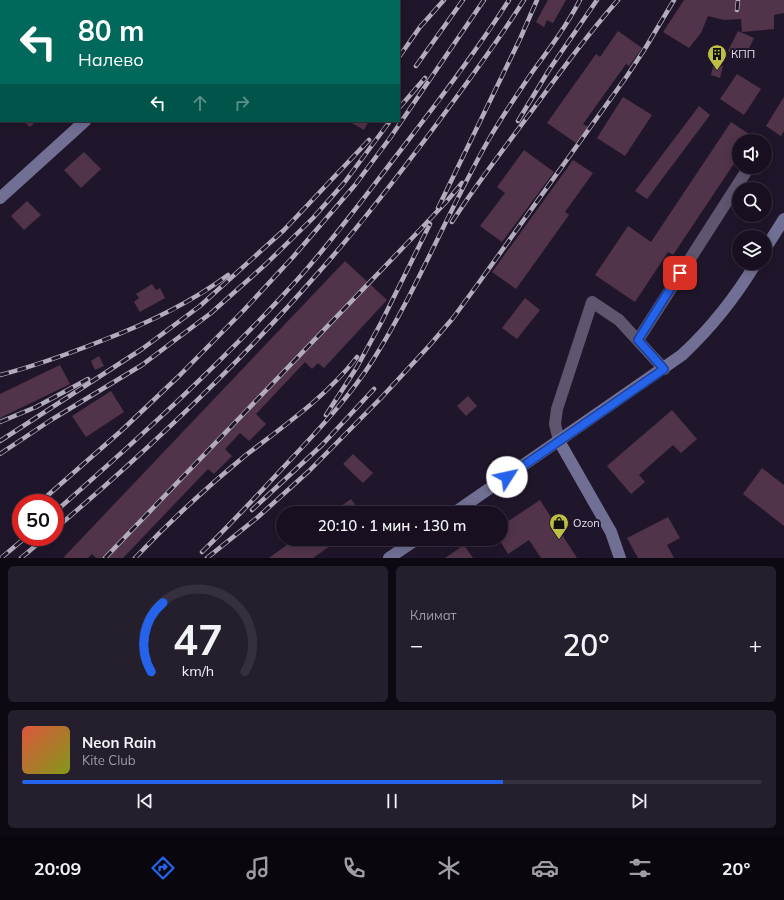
<!DOCTYPE html>
<html lang="ru">
<meta charset="utf-8">
<style>
:root{--surface:#181020;--page:#251e2d;--text:#f1f3f6;--muted:#9f9da5;--line:#36303e;--accent:#2563eb}
body{margin:0;font-family:Mulish,sans-serif;background:var(--page);color:var(--text);height:100vh;display:flex;flex-direction:column;font-size:15px;white-space:nowrap}
*{box-sizing:border-box;margin:0}
p{font-size:13px;color:var(--muted)}
.icon{flex:none;width:22px;height:22px;fill:none;stroke:currentColor;stroke-width:2;stroke-linecap:round;stroke-linejoin:round}
.map{position:relative;height:558px;overflow:hidden}
.side{display:flex;flex-direction:column;gap:8px;padding:8px;background:#0d0912;flex:1}
.side>*{flex:none}
.banner{position:absolute;left:0px;top:0px;width:400px;height:122px;box-shadow:0 2px 10px #0003,0 0 0 1px var(--line);background:#00695c;color:#fff;overflow:hidden}
.fabs{position:absolute;left:732px;top:134px;display:grid;gap:8px}
.fabs a{display:grid;place-items:center;width:40px;height:40px;border-radius:50%;background:var(--surface);box-shadow:0 2px 10px #0003,0 0 0 1px var(--line);font-size:20px}
.speed{position:absolute;left:12px;top:494px;display:flex;gap:8px;font-size:20px;font-weight:700;text-align:center}
.speed>*{display:grid;place-content:center;width:52px;height:52px;border-radius:50%;background:var(--surface);box-shadow:0 2px 10px #0003,0 0 0 1px var(--line);line-height:1}
.speed .limit{border:6px solid #d22;background:#fff;color:#111}
.pin{position:absolute;display:grid;place-items:center;width:34px;height:34px;color:#fff;margin:-17px;border-radius:8px;box-shadow:0 2px 6px #0006}
.me{position:absolute;width:44px;margin:-22px;rotate:55deg;stroke-linejoin:round;filter:drop-shadow(0 0 3px #0008)}
.turn{display:flex;align-items:center;gap:14px;height:84px;padding:0 12px;font-size:18px}
.turn .icon{width:52px;height:52px;stroke-width:2.5}
.turn b{display:block;font-size:28px;line-height:34px}
.lanes{display:flex;align-items:center;height:38px;padding:0 12px;background:#0003;justify-content:center;gap:20px;direction:ltr}
.lanes .off{opacity:.35}
.big{font-size:30px;font-weight:600;line-height:1.1}
.side .card{flex:1;display:flex;flex-direction:column;justify-content:center;gap:6px;min-width:0;padding:0 14px;border-radius:6px;background:var(--page)}
.side .dial{align-items:center;gap:0}
.dial svg{height:104px;overflow:visible;fill:none;stroke:var(--line);stroke-width:7;stroke-linecap:round;text-anchor:middle}
.dial text{fill:var(--text);stroke:none}
.song{display:flex;align-items:center;gap:12px}
.cover{width:48px;height:48px;border-radius:6px;background:linear-gradient(135deg,hsl(10 70% 55%),hsl(70 70% 35%))}
.played{height:4px;border-radius:2px;background:linear-gradient(90deg,var(--accent) 65%,var(--line) 65%)}
.keys{display:flex;justify-content:space-around;direction:ltr}
.heat{display:flex;justify-content:space-between;align-items:center;font-size:22px;direction:ltr}
.side .tiles{flex:1;display:grid;gap:8px;grid-template-columns:1fr 1fr}
.card:last-child{grid-column:span 2}
.trip{position:absolute;left:276px;top:506px;width:232px;height:40px;border-radius:20px;background:var(--surface);box-shadow:0 2px 10px #0003,0 0 0 1px var(--line);font-weight:600;line-height:40px;text-align:center}
.menu{display:flex;height:64px;justify-content:space-around;align-items:center;background:#0a060d;color:var(--muted)}
.menu .icon{width:28px;height:28px}
.menu .current{color:var(--accent)}
.menu b{font-size:18px;color:var(--text)}
.map>svg:first-child{display:block}
.building{fill:#513449}
.lines{fill:none;stroke-linecap:round;stroke-linejoin:round}
.street{stroke:#5f556e;stroke-width:12}
.secondary{stroke:#717094;stroke-width:12}
.rail-casing{stroke:#b3acbc;stroke-width:4.5}
.rail{stroke:#20162b;stroke-width:3;stroke-dasharray:9;stroke-linecap:butt}
.route-casing{stroke:#184099;stroke-width:10}
.route{stroke:#2563eb;stroke-width:7}
.labels{text-anchor:middle;stroke-width:4;stroke-linejoin:round;paint-order:stroke}
.poi-label{font-size:11px;fill:#e5e0ee;stroke:#20162b;text-anchor:start}
</style>
<div class="map">
<svg width="784" height="558" viewBox="0 0 784 558">
<rect width="100%" height="100%" fill="#20162b"/>
<g class="building">
<polygon points="548,0 566,0 553,23 547,20 544,27 536,22"/>
<polygon points="684,0 784,0 784,13 774,15 774,29 742,32 741,19 724,20 708,16 701,33 689,48 663,32"/>
<polygon points="618,31 642,48 629,66 626,64 583,124 588,127 576,143 547,123 596,54 600,57"/>
<polygon points="738,31 754,38 744,59 728,51"/>
<polygon points="714,63 723,66 720,78 711,75"/>
<polygon points="737,74 761,89 744,115 720,99"/>
<polygon points="623,97 652,115 625,156 597,138"/>
<polygon points="784,97 784,131 781,136 766,126"/>
<polygon points="699,106 710,115 647,199 635,191"/>
<polygon points="23,121 36,121 30,127"/>
<polygon points="348,121 369,121 364,130"/>
<polygon points="731,122 752,136 749,141 739,141 739,156 673,255 668,252 635,302 595,275 628,226 651,242"/>
<polygon points="524,150 554,172 502,242 480,226 505,193 497,187"/>
<polygon points="84,152 101,169 81,188 64,170"/>
<polygon points="573,160 593,173 565,212 569,215 516,289 492,272"/>
<polygon points="27,201 41,215 24,230 11,216"/>
<polygon points="345,261 387,300 324,368 318,363 312,369 305,362 256,414 266,424 249,441 240,433 225,449 232,456 214,474 208,469 123,558 96,558 92,554 88,558 65,558 64,557"/>
<polygon points="152,284 156,290 160,288 165,298 140,312 134,302 139,298 136,294"/>
<polygon points="525,298 540,310 517,339 502,328"/>
<polygon points="99,356 104,366 95,370 91,361"/>
<polygon points="60,365 70,384 0,418 0,394"/>
<polygon points="111,391 124,412 86,437 72,416"/>
<polygon points="468,396 477,406 466,416 457,406"/>
<polygon points="672,410 697,439 681,453 673,445 639,475 645,482 631,494 607,466"/>
<polygon points="353,454 373,473 363,483 343,464"/>
<polygon points="762,468 784,485 784,526 743,494"/>
<polygon points="351,499 361,513 331,513"/>
<polygon points="540,500 577,558 541,558 529,540 508,554 499,539 501,539 501,526"/>
<polygon points="668,517 680,538 667,545 674,558 638,558 627,538"/>
<polygon points="295,539 340,539 313,558 269,558"/>
<polygon points="464,545 473,558 445,558"/>
</g>
<g class="lines">
<g class="street">
<polyline points="44,0 45,1"/>
<polyline points="638,340 749,167"/>
<polyline points="559,441 555,424 557,409 592,302 619,320 664,369"/>
</g>
<g class="secondary">
<polyline points="219,1 220,0"/>
<polyline points="0,198 85,121"/>
<polyline points="765,249 784,219"/>
<polyline points="559,441 611,532 620,558"/>
<path d="M454 513 682 355C711 328 735 298 756 263"/>
<polyline points="389,558 417,539"/>
</g>
<g class="rail-casing">
<g id="rail">
<polyline points="737,10 738,0"/>
<polyline points="399,57 420,27 444,0"/>
<polyline points="416,66 463,0"/>
<polyline points="399,108 425,78"/>
<polyline points="518,121 549,70 597,0"/>
<polyline points="438,208 520,39 537,0"/>
<path d="M452 222C477 183 506 146 534 108 561 71 588 34 618 0"/>
<path d="M0 375C35 366 68 354 101 341 146 324 189 304 228 275"/>
<polyline points="326,415 357,367 382,321 430,224"/>
<polyline points="0,422 36,407 88,379"/>
<polyline points="0,441 142,349 200,306 284,230 369,140"/>
<polyline points="0,454 51,420 142,365 211,313 266,264 313,218 344,183 390,121"/>
<polyline points="39,503 121,431 179,376 244,310 293,257 355,185 390,138 484,0"/>
<polyline points="252,510 322,445 374,389"/>
<path d="M55 512C139 438 222 363 297 280 334 239 366 195 400 151 438 102 476 52 509 0"/>
<path d="M55 529C148 450 238 365 318 273 360 226 398 176 436 125 466 84 497 43 524 0"/>
<path d="M202 552C234 521 263 489 293 457 322 426 350 396 373 360 417 290 448 211 489 139 503 115 518 93 533 71 550 48 567 25 580 0"/>
<polyline points="1,558 26,537"/>
<polyline points="21,558 46,537"/>
<polyline points="105,558 416,234 446,202 462,183"/>
<path d="M135 558C170 521 207 487 246 455 285 425 327 396 357 357"/>
<polyline points="207,558 258,517 309,471 381,398 429,346 453,318 475,288 627,76 646,47 674,0"/>
</g>
</g>
<use href="#rail" class="rail"/>
</g>
<g class="lines">
<g class="route-casing">
<polyline id="route" points="507,477 664,369 638,340 680,273"/>
</g>
<use href="#route" class="route"/>
</g>
<defs>
<g id="building-pin" transform="scale(1)"><path d="M0 17L-7.5 6A9.5 9.5 0 1 1 7.5 6Z" fill="#bcbf43" stroke="#20162b"/><path d="M-4-6H4V6H1V3H-1V6H-4ZM-2.5-4.3h1.7v1.8h-1.7ZM.8-4.3h1.7v1.8H.8ZM-2.5-1h1.7V.8h-1.7ZM.8-1h1.7V.8H.8Z" fill="#111"/></g>
<g id="shop-pin" transform="scale(1)"><path d="M0 17L-7.5 6A9.5 9.5 0 1 1 7.5 6Z" fill="#bcbf43" stroke="#20162b"/><path d="M-5-2.5h2.3a2.7 3.5 0 0 1 5.4 0H5L5.5 6h-11ZM-1.5-2.5h3a1.5 2.3 0 0 0-3 0Z" fill="#111"/></g>
</defs>
<g fill-rule="evenodd">
<use href="#building-pin" x="717" y="54"/>
<use href="#shop-pin" x="559" y="523"/>
</g>
<g class="labels">
<g class="poi-label">
<text x="731" y="58">КПП</text>
<text x="573" y="527">Ozon</text>
</g>
</g>
</svg>
<div class="fabs">
<a><svg class="icon" aria-label="sound" viewBox="0 0 24 24"><path d="M4 9h4l5-4v14l-5-4H4zM17 9q2 3 0 6"/></svg></a>
<a><svg class="icon" aria-label="search" viewBox="0 0 24 24"><circle cx="10" cy="10" r="6"/><path d="M15 15l6 6"/></svg></a>
<a><svg class="icon" aria-label="layers" viewBox="0 0 24 24"><path d="M12 4l9 5-9 5-9-5zM3 14l9 5 9-5"/></svg></a>
</div>
<div class="speed"><div class="limit">50</div></div>
<div class="pin" style="left:680px;top:273px;background:#d93025"><svg class="icon" aria-label="arrive" viewBox="0 0 24 24"><path d="M6 21V4h12l-3 4 3 4H6"/></svg></div>
<svg class="me" style="left:507px;top:477px" viewBox="-20 -20 40 40"><circle r="19" fill="#fff"/><path d="M0-13L10 11 0 6-10 11z" fill="#2563eb"/></svg>
<div class="trip">20:10 · 1 мин · 130 m</div>
<div class="banner">
<div class="turn"><svg class="icon" aria-label="left" viewBox="0 0 24 24"><path d="M17 20v-9H6M10 6l-5 5 5 5"/></svg><div><b>80 m</b>Налево</div></div>
<div class="lanes"><svg class="icon" aria-label="left" viewBox="0 0 24 24"><path d="M17 20v-9H6M10 6l-5 5 5 5"/></svg><svg class="icon off" aria-label="ahead" viewBox="0 0 24 24"><path d="M12 20V5M6 11l6-6 6 6"/></svg><svg class="icon off" aria-label="right" viewBox="0 0 24 24"><path d="M7 20v-9h11M14 6l5 5-5 5"/></svg></div>
</div>
</div>
<section class="side">
<div class="tiles">
<div class="card dial"><svg viewBox="0 0 100 80">
<path d="M14 69A42 42 0 1 1 86 69"/>
<path d="M14 69A42 42 0 0 1 23 16" stroke="#2563eb"/>
<text x="50" y="56" font-size="32" font-weight="700">47</text>
<text x="50" y="72" font-size="11">km/h</text>
</svg></div>
<div class="card"><p>Климат</p>
<div class="heat"><a>−</a><b class="big">20°</b><a>+</a></div>
</div>
<div class="card">
<div class="song"><i class="cover"></i><div><b>Neon Rain</b><p>Kite Club</p></div></div>
<div class="played"></div>
<div class="keys"><svg class="icon" aria-label="previous" viewBox="0 0 24 24"><path d="M18 5L8 12l10 7zM5 5v14"/></svg><svg class="icon" aria-label="pause" viewBox="0 0 24 24"><path d="M8 5v14M16 5v14"/></svg><svg class="icon" aria-label="next" viewBox="0 0 24 24"><path d="M6 5l10 7-10 7zM19 5v14"/></svg></div>
</div>
</div>
</section>
<nav class="menu">
<b>20:09</b>
<svg class="icon current" aria-label="directions" viewBox="0 0 24 24"><path d="M12 3l9 9-9 9-9-9zM9 14v-3h6M13 9l2 2-2 2"/></svg>
<svg class="icon" aria-label="music" viewBox="0 0 24 24"><path d="M9 18V5l10-2v13"/><circle cx="6" cy="18" r="3"/><circle cx="16" cy="16" r="3"/></svg>
<svg class="icon" aria-label="phone" viewBox="0 0 24 24"><path d="M5 4h4l2 5-3 2q2 4 5 5l2-3 5 2v4C11 20 4 13 5 4z"/></svg>
<svg class="icon" aria-label="climate" viewBox="0 0 24 24"><path d="M12 3v18M4 7l16 10M4 17L20 7"/></svg>
<svg class="icon" aria-label="car" viewBox="0 0 24 24"><path d="M5 17H2v-5l4-1 3-4h7l3 4 3 1v5h-3M9 17h6M6 11h13"/><circle cx="7" cy="17" r="2"/><circle cx="17" cy="17" r="2"/></svg>
<svg class="icon" aria-label="filters" viewBox="0 0 24 24"><path d="M4 7h16M4 17h16"/><circle cx="9" cy="7" r="2"/><circle cx="15" cy="17" r="2"/></svg>
<b>20°</b>
</nav>
